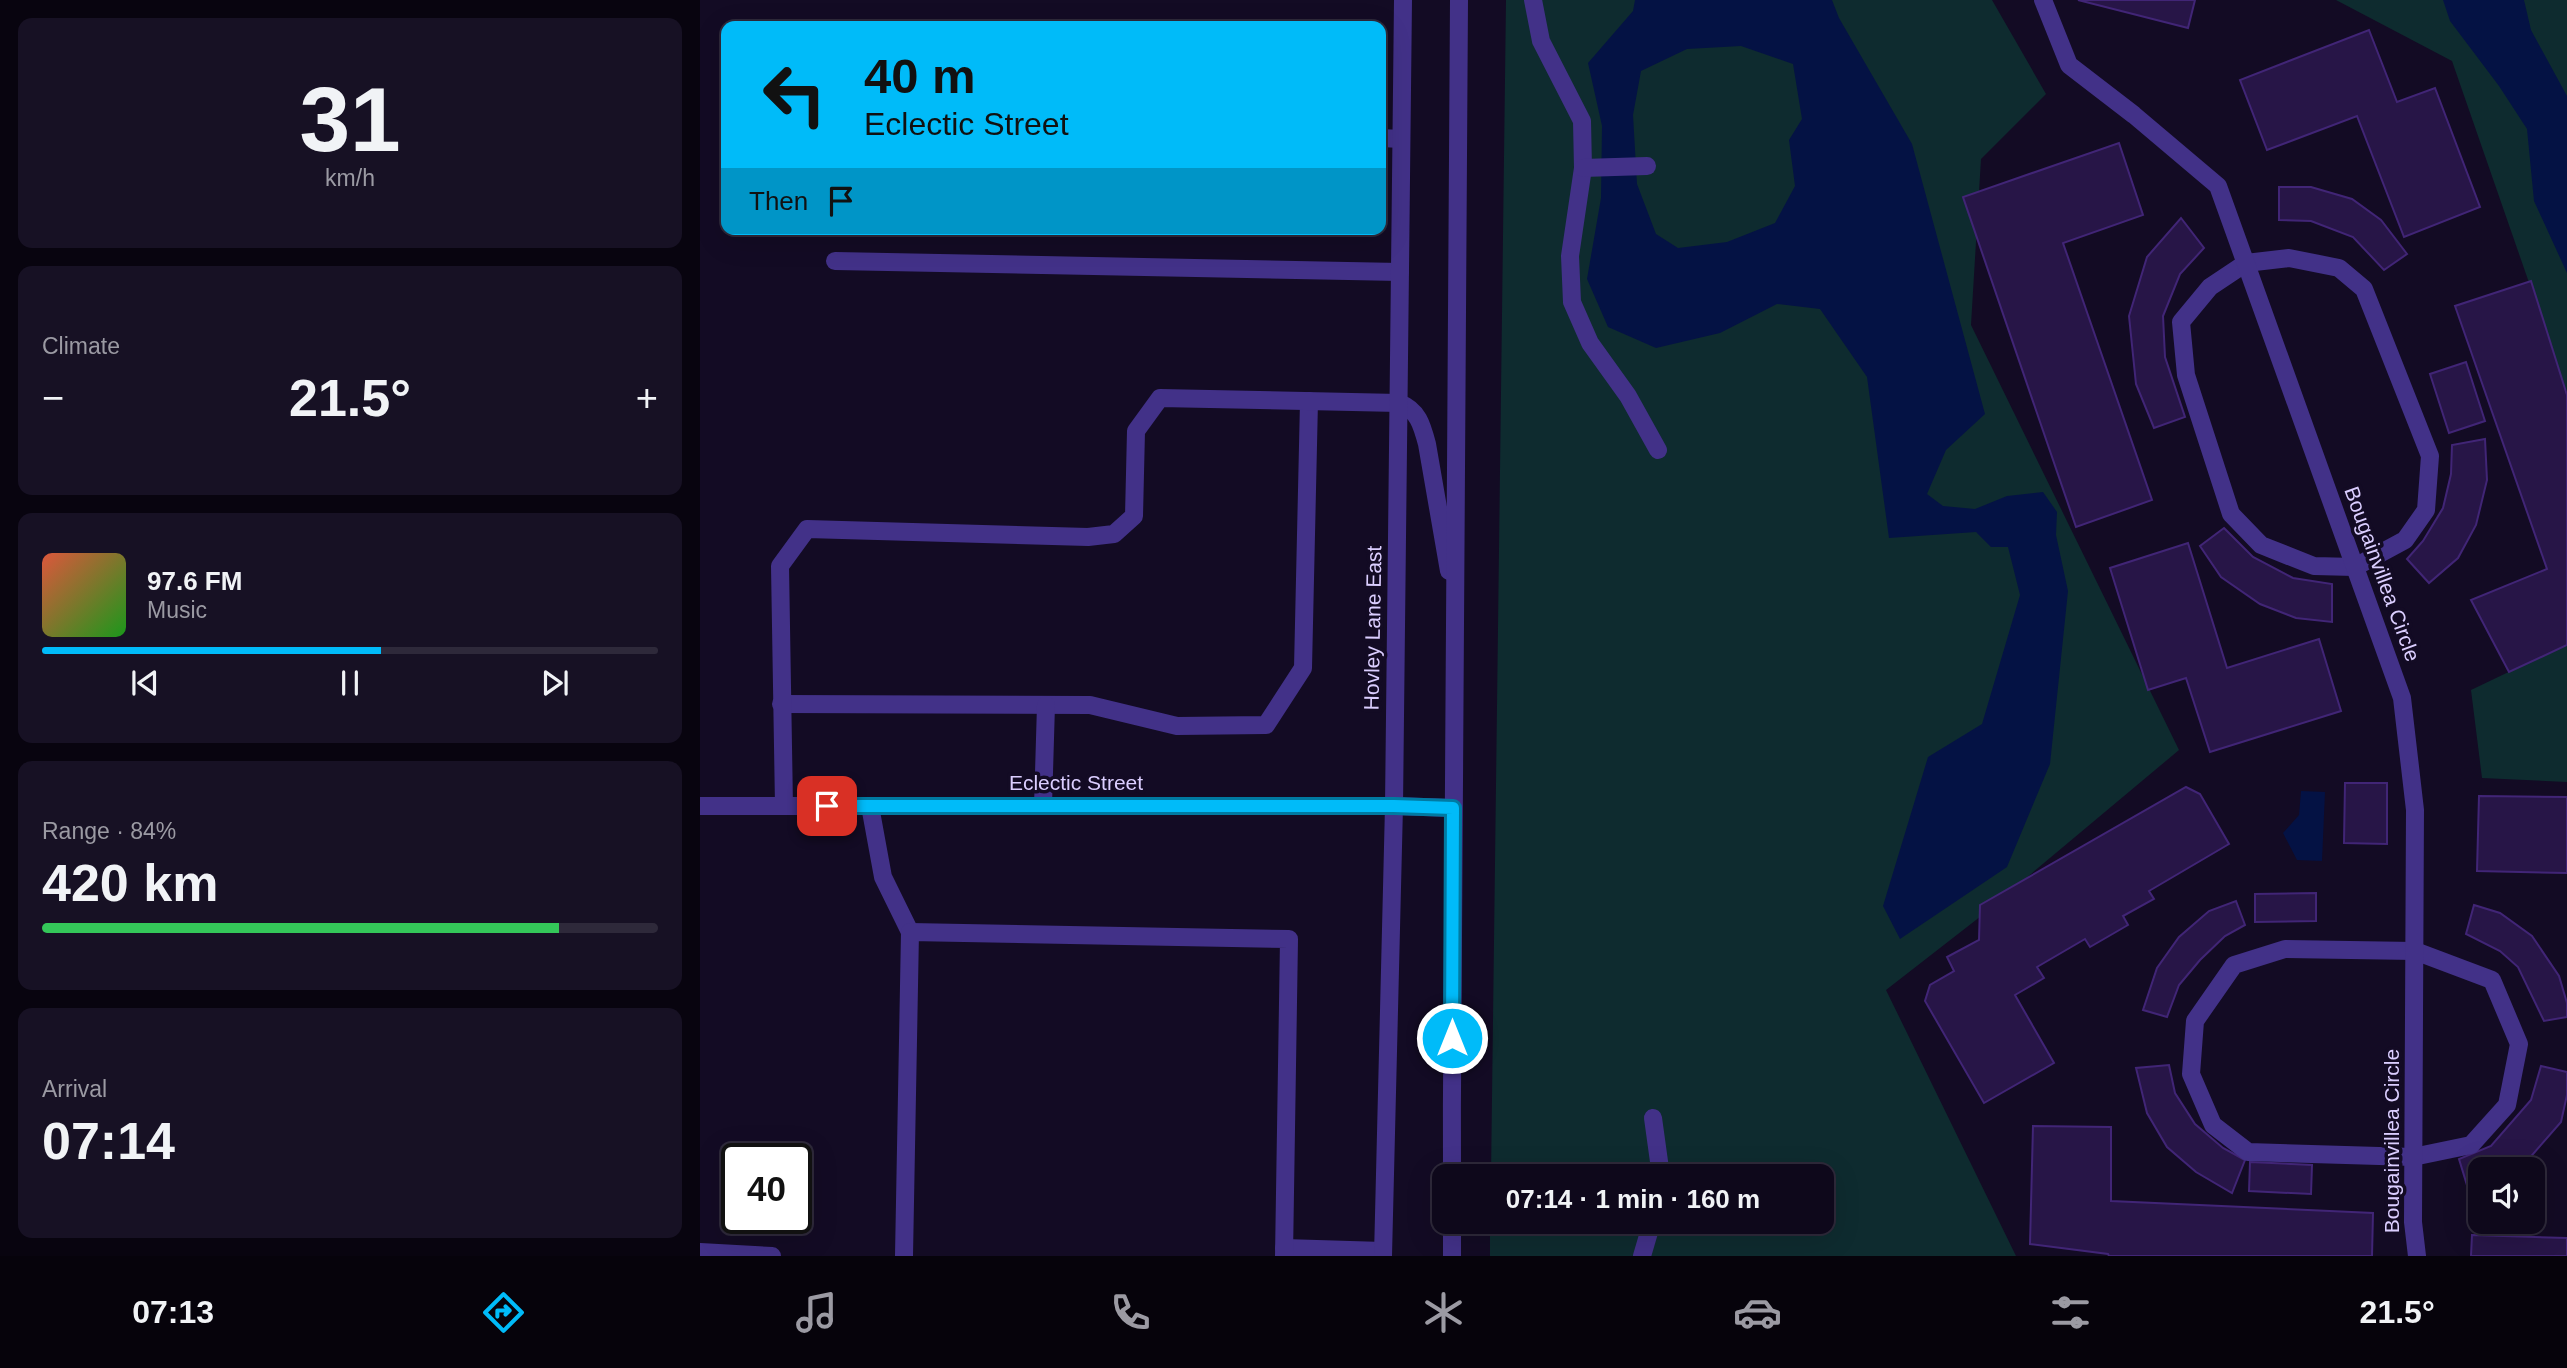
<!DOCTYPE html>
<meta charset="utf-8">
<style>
:root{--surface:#0e081b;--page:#171124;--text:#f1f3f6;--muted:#9b9aa3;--line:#2e293a;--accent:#00bbf9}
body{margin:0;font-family:Arial,sans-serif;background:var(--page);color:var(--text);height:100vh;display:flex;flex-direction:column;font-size:26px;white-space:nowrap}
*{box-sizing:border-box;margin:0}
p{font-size:23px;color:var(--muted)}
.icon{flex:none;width:38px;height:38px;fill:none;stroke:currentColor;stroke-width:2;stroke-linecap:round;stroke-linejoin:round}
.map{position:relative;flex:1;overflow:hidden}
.sheet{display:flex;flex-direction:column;gap:18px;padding:18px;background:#08040f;width:700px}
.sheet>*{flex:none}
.top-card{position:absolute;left:21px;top:21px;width:665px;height:214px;border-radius:14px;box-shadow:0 7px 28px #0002,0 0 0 2px var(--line);background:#00bbf9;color:#111;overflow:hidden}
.tools{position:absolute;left:1768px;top:1157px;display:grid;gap:14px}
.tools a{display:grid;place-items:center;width:77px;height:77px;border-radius:14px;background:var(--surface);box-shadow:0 7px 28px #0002,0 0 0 2px var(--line);font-size:35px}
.speed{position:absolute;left:21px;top:1143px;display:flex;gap:14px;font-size:35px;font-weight:700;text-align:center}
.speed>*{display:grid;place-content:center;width:91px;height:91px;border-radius:50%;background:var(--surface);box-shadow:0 7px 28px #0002,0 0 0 2px var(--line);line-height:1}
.speed .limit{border:4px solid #111;border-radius:10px;background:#fff;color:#111}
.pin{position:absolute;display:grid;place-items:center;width:60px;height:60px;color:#fff;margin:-30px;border-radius:14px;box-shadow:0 4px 10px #0006}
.me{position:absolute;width:77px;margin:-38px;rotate:0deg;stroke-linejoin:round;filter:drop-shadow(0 0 5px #0008)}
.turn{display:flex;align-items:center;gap:24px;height:147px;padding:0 28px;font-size:32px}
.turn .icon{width:91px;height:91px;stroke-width:2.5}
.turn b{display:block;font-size:49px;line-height:60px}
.then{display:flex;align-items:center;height:66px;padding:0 28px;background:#0003;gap:14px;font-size:26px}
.big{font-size:52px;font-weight:800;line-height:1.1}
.sheet .tile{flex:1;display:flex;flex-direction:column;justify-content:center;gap:10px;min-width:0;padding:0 24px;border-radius:14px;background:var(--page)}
.sheet .dial{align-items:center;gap:0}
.dial b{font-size:91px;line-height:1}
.song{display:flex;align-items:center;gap:21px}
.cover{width:84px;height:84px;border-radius:10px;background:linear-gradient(135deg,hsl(10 70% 55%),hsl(120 70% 35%))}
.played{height:7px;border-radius:4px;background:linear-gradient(90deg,var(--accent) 55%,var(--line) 55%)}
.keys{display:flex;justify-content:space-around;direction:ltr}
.heat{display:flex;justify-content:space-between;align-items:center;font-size:38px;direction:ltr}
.charge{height:10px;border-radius:5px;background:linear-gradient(90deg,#34c759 84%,var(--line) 0)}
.trip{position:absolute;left:732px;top:1164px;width:402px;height:70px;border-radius:14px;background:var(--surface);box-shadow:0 7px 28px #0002,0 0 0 2px var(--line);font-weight:800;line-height:70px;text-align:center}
.tabs{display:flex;height:112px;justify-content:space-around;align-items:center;background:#06030b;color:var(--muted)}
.tabs .icon{width:49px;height:49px}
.tabs .on{color:var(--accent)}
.tabs b{font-size:32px;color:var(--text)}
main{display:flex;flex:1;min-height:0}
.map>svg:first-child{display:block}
.green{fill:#0e2b2f}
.water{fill:#041244;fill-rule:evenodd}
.building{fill:#271547;stroke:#412576;stroke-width:2}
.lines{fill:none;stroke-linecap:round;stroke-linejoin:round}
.service{stroke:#423188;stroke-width:18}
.minor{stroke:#423188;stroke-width:18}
.tertiary{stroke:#423188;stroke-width:18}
.route-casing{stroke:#007aa2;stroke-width:18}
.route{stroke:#00bbf9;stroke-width:12}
.labels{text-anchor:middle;stroke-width:7;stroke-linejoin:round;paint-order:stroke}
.street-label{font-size:21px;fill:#dbceff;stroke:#130b24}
</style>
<main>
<section class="sheet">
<div class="tile dial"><b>31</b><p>km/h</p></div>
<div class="tile"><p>Climate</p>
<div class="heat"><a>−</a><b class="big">21.5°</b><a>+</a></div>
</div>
<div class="tile">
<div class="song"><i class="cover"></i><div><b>97.6 FM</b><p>Music</p></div></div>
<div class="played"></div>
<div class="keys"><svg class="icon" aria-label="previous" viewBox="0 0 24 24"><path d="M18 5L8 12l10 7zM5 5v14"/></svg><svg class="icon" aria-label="pause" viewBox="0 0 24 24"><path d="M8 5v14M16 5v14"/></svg><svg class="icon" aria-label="next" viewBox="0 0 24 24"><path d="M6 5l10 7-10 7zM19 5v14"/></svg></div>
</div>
<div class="tile"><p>Range · 84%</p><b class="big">420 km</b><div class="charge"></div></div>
<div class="tile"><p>Arrival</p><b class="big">07:14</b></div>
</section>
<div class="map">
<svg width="1867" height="1256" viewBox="0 0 1867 1256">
<rect width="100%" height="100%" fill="#130b24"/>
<g class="green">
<polygon points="806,0 1292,0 1346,94 1281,159 1271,325 1479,750 1276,920 1186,990 1316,1256 790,1256 790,1222 1122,1222 1122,1176 791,1176"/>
<polygon points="1636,0 1867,0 1867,392 1752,61"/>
<polygon points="1867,644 1867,782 1782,778 1771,690"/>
</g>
<g class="water">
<path d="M935 0H1132L1139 18 1212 144 1285 414 1246 450 1227 494 1243 506 1275 509 1307 496 1343 492 1357 512 1356 535 1368 591 1350 764 1307 867 1200 939 1183 906 1228 757 1282 724 1320 595 1308 547H1291L1276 532 1189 538 1167 377 1120 309 1077 304 1020 333 956 348 908 327 887 279 901 198 902 126 888 63 933 11ZM1041 46 1093 64 1102 119 1089 140 1095 186 1075 223 1027 242 978 248 956 234 937 184 933 115 941 71 987 49Z"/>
<polygon points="1743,0 1824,0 1831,30 1867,96 1867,273 1834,201 1827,129 1799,86 1750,21"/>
<polygon points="1601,791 1625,792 1622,861 1597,860 1583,833 1599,815"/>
</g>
<g class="building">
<polygon points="1378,0 1495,0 1488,28"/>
<polygon points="1669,30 1697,102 1735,88 1780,207 1704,237 1657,116 1567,150 1540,80"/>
<polygon points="1419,143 1443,215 1363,243 1452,500 1376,527 1263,197"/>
<polygon points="1579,187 1611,187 1652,199 1681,220 1707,254 1684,270 1653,237 1611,221 1579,220"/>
<polygon points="1481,218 1504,248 1480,274 1463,316 1465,357 1485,417 1454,428 1436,384 1429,316 1447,257"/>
<polygon points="1831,281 1867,395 1867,645 1809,672 1771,600 1847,569 1755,306"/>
<polygon points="1766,362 1785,421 1749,433 1730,374"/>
<polygon points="1785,439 1787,480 1776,525 1758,558 1729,583 1707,559 1723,541 1743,508 1751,474 1752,445"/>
<polygon points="1524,528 1553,557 1593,578 1632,584 1632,622 1596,618 1560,604 1521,577 1500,546"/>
<polygon points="1488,543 1527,668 1619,639 1641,711 1510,752 1486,678 1448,690 1410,568"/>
<polygon points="1645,783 1687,783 1687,844 1644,843"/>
<polygon points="1486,787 1500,794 1529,844 1449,891 1454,899 1423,916 1428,925 1390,947 1385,939 1337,967 1344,978 1315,995 1354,1063 1284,1103 1225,1001 1230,985 1254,971 1247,957 1279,940 1280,905"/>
<polygon points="1779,796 1867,797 1867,873 1777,871"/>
<polygon points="1616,893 1616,921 1555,922 1555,894"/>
<polygon points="1536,901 1545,925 1525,936 1500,960 1479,985 1467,1017 1443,1010 1457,968 1479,937 1509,911"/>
<polygon points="1774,905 1800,913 1832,936 1859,976 1867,1003 1867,1017 1844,1021 1818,967 1800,951 1766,934"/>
<polygon points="1469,1065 1475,1093 1495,1124 1523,1148 1545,1160 1532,1193 1496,1172 1467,1147 1447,1113 1436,1068"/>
<polygon points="1841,1066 1867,1072 1867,1095 1861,1122 1820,1169 1780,1169 1780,1190 1770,1195 1759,1159 1791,1146 1831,1100"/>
<polygon points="1333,1126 1411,1127 1411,1201 1673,1213 1672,1256 1409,1256 1408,1254 1330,1244"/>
<polygon points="1550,1162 1612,1165 1611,1194 1549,1191"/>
<polygon points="1772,1235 1867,1238 1867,1256 1771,1256"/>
</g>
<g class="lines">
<g class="service">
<polyline points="833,0 841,41 882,121 883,168 870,256 872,302 890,343 928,396 958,450"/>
<polyline points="681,138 701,139"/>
<polyline points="883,168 947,166"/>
<polygon points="1589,258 1639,268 1664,289 1730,456 1726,510 1705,540 1655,567 1614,566 1561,545 1531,514 1486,375 1481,322 1510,287 1546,263"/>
<polyline points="135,261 700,272"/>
<polyline points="81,704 390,705 477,726 566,725 603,668 609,401"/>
<polyline points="84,806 80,566 107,529 388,537 414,534 434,516 436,431 460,398 699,403"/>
<polyline points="170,806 183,877 210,932"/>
<polyline points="343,806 346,705"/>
<polygon points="1585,949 1715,951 1792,980 1819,1044 1807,1105 1771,1145 1713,1157 1548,1152 1513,1125 1491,1074 1495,1021 1534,965"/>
<polyline points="953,1118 961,1176"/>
<polyline points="584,1248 683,1251"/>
<polyline points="0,1252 72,1256"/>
<polyline points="204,1256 210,932 589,939 584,1256"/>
<polyline points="942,1256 952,1222"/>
</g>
<g class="minor">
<polyline points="1343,0 1369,65 1434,115 1518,186 1702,698 1715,810 1713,1222 1717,1256"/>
<polyline points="0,806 694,806 753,808"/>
</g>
<g class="tertiary">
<path d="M699 403C718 410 722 425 727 444L749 571"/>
<path d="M752 1176C751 784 759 392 759 0"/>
<polyline points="683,1256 694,806 703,0"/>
<polyline points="752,1256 752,1222"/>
</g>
</g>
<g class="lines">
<g class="route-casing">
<polyline id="route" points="127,806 694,806 753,808 752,1038"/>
</g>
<use href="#route" class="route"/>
</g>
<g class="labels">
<g class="street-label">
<text transform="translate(1682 574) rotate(70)" y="7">Bougainvillea Circle</text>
<text transform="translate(673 628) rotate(-89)" y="7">Hovley Lane East</text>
<text x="376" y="790">Eclectic Street</text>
<text transform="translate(1692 1141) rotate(-90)" y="7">Bougainvillea Circle</text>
</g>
</g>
</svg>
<div class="tools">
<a><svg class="icon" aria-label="sound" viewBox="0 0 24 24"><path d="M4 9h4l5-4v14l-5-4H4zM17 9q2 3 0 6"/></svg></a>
</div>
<div class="speed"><div class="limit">40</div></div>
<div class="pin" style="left:127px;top:806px;background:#d93025"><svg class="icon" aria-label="arrive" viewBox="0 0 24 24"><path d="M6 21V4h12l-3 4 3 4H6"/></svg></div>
<svg class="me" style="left:752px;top:1038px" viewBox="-20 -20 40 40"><circle r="17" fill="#00bbf9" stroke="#fff" stroke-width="3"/><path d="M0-11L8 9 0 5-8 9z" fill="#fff"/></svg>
<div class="trip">07:14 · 1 min · 160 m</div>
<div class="top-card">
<div class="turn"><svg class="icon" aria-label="left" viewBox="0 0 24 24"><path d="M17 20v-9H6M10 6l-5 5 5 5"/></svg><div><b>40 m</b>Eclectic Street</div></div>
<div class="then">Then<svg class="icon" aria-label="arrive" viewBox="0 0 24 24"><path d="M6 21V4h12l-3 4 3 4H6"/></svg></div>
</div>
</div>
</main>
<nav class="tabs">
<b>07:13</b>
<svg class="icon on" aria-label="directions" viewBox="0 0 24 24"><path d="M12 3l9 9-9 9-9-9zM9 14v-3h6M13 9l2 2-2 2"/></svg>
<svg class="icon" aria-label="music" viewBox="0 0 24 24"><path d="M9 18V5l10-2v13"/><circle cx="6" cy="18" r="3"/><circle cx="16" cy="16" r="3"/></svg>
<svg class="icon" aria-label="phone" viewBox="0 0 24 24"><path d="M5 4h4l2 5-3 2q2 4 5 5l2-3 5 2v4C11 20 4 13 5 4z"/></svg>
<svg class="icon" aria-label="climate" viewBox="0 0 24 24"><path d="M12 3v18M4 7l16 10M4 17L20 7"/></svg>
<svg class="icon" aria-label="car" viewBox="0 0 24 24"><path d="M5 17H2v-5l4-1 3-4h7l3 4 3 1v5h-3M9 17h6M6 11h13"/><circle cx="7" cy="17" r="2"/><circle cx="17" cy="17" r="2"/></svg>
<svg class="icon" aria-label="filters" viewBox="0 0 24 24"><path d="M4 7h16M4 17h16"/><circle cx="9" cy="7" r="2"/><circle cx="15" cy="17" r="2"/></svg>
<b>21.5°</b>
</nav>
